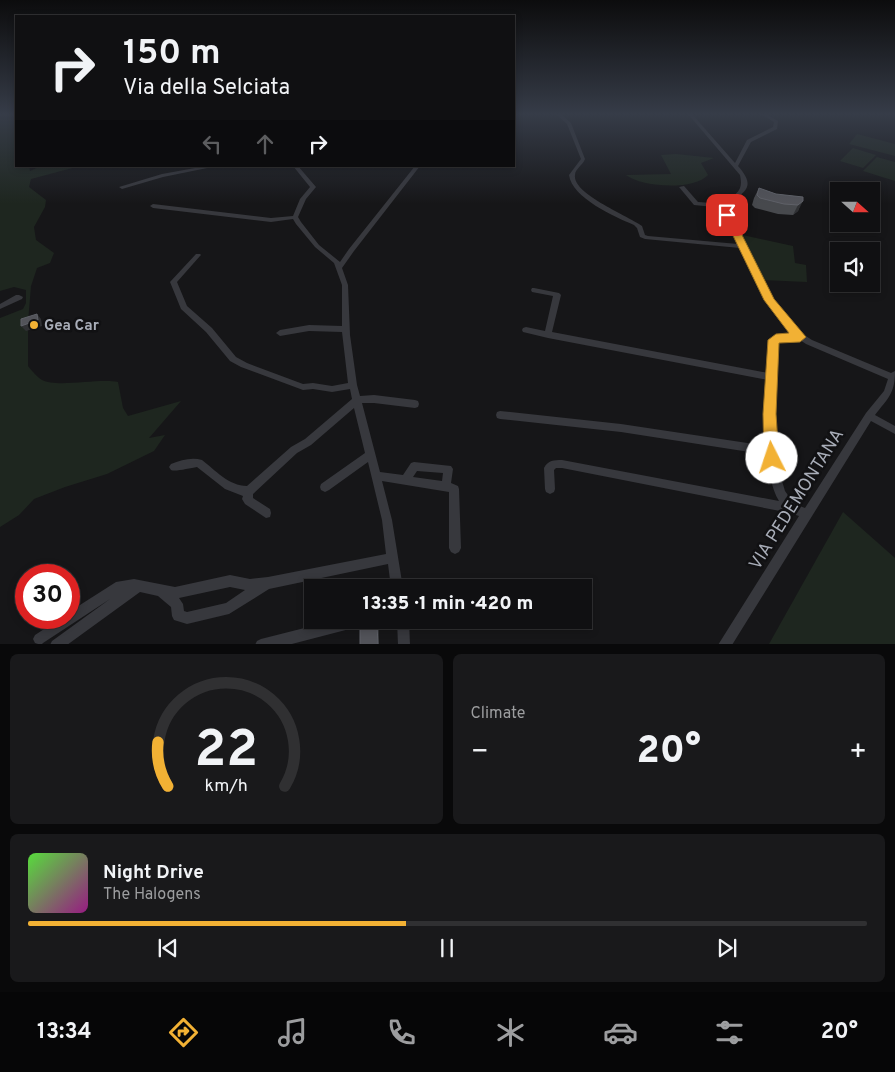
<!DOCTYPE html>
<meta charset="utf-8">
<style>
:root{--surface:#101012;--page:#19191b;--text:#f1f3f6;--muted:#9c9d9f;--line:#303032;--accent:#f2b134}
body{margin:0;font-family:Overpass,sans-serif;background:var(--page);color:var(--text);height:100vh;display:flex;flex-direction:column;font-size:19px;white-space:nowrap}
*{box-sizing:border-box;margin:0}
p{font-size:16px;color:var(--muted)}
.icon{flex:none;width:28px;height:28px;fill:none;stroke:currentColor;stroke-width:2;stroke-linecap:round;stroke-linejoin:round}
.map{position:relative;height:644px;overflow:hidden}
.drawer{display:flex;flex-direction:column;gap:10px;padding:10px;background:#09090a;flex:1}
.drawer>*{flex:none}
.banner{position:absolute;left:15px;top:15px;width:500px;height:152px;border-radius:0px;box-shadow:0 2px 8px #0003,0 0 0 1px var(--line);background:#101012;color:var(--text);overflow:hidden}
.needle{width:32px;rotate:111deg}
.fabs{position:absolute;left:830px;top:182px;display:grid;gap:10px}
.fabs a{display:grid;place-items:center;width:50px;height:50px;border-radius:0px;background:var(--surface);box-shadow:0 2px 8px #0003,0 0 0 1px var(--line);font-size:25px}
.speed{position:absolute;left:15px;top:564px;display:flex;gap:10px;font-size:25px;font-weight:700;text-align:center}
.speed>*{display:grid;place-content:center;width:65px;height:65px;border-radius:50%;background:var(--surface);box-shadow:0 2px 8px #0003,0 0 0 1px var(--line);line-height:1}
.speed .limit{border:8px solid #d22;background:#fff;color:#111}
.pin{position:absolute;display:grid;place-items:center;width:42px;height:42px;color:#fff;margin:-21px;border-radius:10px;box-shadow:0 2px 8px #0006}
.me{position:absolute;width:55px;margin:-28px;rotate:356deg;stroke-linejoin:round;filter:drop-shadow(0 0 4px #0008)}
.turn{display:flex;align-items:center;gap:18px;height:105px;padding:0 25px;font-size:22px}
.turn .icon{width:65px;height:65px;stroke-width:2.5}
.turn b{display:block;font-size:35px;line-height:42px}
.lanes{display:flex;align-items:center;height:48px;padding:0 25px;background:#0003;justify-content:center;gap:25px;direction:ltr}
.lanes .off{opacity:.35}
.big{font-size:38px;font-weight:800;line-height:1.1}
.drawer .widget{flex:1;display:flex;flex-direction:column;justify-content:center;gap:8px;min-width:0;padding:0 18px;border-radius:8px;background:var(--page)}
.drawer .dial{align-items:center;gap:0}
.dial svg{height:130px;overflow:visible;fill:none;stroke:var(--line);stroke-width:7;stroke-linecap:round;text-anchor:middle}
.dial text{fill:var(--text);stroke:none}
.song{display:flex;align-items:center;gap:15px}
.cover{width:60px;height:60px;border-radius:8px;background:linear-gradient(135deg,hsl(110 70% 55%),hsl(310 70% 35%))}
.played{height:5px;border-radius:2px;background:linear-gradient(90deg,var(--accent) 45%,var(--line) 45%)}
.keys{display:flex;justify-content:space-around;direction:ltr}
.heat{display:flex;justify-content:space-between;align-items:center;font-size:28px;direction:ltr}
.drawer .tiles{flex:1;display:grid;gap:10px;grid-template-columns:1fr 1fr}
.widget:last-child{grid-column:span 2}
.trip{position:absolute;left:304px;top:579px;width:288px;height:50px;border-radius:0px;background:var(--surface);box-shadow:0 2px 8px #0003,0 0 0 1px var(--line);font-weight:800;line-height:50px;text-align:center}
.dock{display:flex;height:80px;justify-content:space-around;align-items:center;background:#060607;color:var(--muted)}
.dock .icon{width:35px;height:35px}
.dock .selected{color:var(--accent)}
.dock b{font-size:22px;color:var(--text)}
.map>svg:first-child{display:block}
.green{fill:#1e261f}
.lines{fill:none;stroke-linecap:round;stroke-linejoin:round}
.minor{fill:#37383d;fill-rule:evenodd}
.wall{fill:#47494d}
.shaded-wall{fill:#2f3033}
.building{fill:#525359;stroke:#5f6168}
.route{fill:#f2b134;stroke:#9d7322}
.poi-dot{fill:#f2b134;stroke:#111113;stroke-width:2}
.labels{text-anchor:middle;stroke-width:5;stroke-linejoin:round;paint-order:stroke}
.poi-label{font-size:15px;font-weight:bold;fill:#a8adb8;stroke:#111113;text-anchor:start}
.near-street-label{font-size:18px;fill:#a8adb8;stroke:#111113}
</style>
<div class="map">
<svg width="895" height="645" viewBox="0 0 895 645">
<rect width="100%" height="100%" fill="#161618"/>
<g class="green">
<path d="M0 114H16V166H29L30 171 41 166H80L31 179 29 187 46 200 45 207 34 227 36 240 54 253 50 263 37 268 31 286 28 322V366C32 371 37 377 42 380 57 388 99 378 118 382L123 408 128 416 181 401 149 438 165 435 154 451 107 474 65 487 34 499 19 515 0 527V318L23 309 26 303V290L14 287 0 291Z"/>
<polygon points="857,134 895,144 895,156 849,144"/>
<polygon points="853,148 876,155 863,168 840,161"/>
<path d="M676 154 714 158 701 163 708 175C694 191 641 187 626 175L671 174 661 155Z"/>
<polygon points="877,157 895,162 895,181 863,171"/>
<polygon points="738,234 793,246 795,263 806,265 807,282 762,280"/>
<polygon points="843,512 895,558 895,644 769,644"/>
</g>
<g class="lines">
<g class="minor">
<path d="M556 114H561L571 123 585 159C583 165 575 169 575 175 572 194 629 216 642 226L645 235 648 236 738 244 723 212 724 208 694 205 679 187 684 186 698 202 726 204C735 192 744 193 740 175L688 114H692L735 163 747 140 773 127 774 122 761 114H766L778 121 777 129 751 142 738 166C762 193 734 191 729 212L772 299 798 331 812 340 891 373 895 371C895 394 888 398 875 415L895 426V434L871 421 732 645H718L799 516 790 513 562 468H556L554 470 555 489 554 492 550 494 546 492 545 489 544 468C548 460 554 460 562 460L779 501C771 488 769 470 768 455L621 432 500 419 497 418 496 415 497 412 500 411 621 424 767 446 765 424 768 380 548 338 523 332 522 330 523 328 526 327 545 331 553 296 532 292 531 290 532 288H534L559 293 561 295 552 332 768 373 770 340C776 333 784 334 792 334L765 300 740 248 645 239 640 237 637 228 634 225C615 217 572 198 569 175L581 159 567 124ZM781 340H800L806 344 888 379 884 391 866 413 805 508 794 504 785 491 779 471 775 424 778 341Z"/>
<polygon points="206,166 217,166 163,177 122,189 119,187 162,174"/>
<path d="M293 166H298L316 187 306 199 298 217 301 222 319 245 340 262 349 249 415 166H420L354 251 342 268 348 285 350 335 357 385 360 396 374 395 415 400 418 401 419 404 418 407 415 408 374 403H362L380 472 403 475 411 463 414 462 451 466 453 469 451 483 458 486 459 489 461 548 459 552 455 554 451 552 449 548V492L382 481 392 520 403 588H391L388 564 269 589 229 614 187 624 174 620 172 616 171 607 158 596 140 592 67 645H50L52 641 110 599 43 643 41 645 35 643 33 639 35 635 61 618H69V612L116 582 134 579 175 587 230 575 250 579 268 577 386 554 382 520 368 462 329 490 325 492 321 490 320 487 321 484 365 453 354 408 311 445 297 453 253 494V498L270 509 271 513 270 517 266 518 245 504 242 499 243 496 225 489 197 467C190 468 175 472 171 470L169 467 171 464C181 460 192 457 202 460 215 470 229 486 247 486L291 447 305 439 352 399 350 389 332 392 313 389 303 390 241 367 230 361 206 332 181 309 170 282 196 254H200L201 255 200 256 177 282 187 306 212 328 236 357 247 363 303 384 313 383 332 386 348 383 342 332 309 331 280 336 276 333 280 330 309 325 342 326V285L334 263 315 247 296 224 293 219 271 222 153 208 150 206 153 204 271 218 293 216 300 199 310 187ZM417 471 443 473 442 481 413 477ZM230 587 245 590 226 603 187 612 184 611 183 604 179 598Z"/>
<polygon points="16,295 19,295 23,297 22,299 0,309 0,304"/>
<polygon points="336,620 367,620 365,624 361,626 288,645 255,645 257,641 261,639"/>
<polygon points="397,620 409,620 410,645 398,645"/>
</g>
</g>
<polygon class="wall" points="759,188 776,194 803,197 798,211 793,215 778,214 755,208 752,205 754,198"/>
<g class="shaded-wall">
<polygon points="803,201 798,211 793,215 798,205"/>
<polygon points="37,314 41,319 42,326 26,331 21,326"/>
<polygon points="377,624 379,630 379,645 378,645"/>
</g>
<g class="building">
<polygon points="759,188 776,194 803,197 803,201 798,205 784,204 760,198 757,195"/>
<polygon points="37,314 38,320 21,326 21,319"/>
<polygon points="377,624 378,645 360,645 360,627"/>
</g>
<linearGradient id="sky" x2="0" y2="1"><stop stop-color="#0c0c0d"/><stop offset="0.56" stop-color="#363c48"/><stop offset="1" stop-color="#363c48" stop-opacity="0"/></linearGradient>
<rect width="895" height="204" fill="url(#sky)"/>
<polygon class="route" points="727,212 732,215 774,299 806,337 800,342 779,343 776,414 779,458 777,462 772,464 766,462 764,458 763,414 768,340 776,334 789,333 764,300 723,215"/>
<circle class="poi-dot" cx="34" cy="325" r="5"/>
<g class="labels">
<g class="poi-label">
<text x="44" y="330">Gea Car</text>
</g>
<g class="near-street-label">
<text transform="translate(796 499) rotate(-58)" y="6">VIA PEDEMONTANA</text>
</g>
</g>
</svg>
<div class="fabs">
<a><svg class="needle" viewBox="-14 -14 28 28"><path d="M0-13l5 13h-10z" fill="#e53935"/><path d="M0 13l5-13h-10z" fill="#9c9d9f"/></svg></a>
<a><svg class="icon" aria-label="sound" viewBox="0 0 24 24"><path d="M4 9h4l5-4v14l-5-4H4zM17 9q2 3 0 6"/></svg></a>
</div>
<div class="speed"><div class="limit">30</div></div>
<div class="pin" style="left:727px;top:215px;background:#d93025"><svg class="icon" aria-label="arrive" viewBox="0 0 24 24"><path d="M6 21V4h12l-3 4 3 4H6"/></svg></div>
<svg class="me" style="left:772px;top:458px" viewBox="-20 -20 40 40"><circle r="19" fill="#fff"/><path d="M0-13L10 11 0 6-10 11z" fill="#f2b134"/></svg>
<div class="trip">13:35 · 1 min · 420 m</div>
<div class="banner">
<div class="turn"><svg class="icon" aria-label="right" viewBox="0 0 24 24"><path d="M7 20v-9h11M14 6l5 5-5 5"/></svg><div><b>150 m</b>Via della Selciata</div></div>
<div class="lanes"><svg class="icon off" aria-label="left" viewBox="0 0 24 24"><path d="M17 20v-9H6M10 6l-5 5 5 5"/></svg><svg class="icon off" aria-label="ahead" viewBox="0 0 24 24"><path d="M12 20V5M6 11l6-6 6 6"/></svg><svg class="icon" aria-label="right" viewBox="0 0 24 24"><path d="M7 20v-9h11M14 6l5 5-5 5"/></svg></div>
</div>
</div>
<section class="drawer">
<div class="tiles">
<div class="widget dial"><svg viewBox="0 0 100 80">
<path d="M14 69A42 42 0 1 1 86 69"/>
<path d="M14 69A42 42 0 0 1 8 42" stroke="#f2b134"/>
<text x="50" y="56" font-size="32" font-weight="700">22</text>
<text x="50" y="72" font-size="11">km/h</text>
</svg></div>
<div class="widget"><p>Climate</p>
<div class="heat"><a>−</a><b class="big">20°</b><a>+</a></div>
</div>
<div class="widget">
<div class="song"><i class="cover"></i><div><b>Night Drive</b><p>The Halogens</p></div></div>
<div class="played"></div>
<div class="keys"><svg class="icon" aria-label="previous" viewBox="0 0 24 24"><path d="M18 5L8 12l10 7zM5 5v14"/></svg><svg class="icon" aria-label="pause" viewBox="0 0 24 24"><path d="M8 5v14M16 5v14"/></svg><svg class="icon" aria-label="next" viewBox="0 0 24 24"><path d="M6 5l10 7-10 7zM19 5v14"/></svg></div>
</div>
</div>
</section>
<nav class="dock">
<b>13:34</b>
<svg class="icon selected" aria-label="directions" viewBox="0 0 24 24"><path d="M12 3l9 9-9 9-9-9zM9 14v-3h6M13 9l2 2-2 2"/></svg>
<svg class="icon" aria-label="music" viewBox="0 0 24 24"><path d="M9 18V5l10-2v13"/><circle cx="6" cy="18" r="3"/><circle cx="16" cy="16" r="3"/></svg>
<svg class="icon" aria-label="phone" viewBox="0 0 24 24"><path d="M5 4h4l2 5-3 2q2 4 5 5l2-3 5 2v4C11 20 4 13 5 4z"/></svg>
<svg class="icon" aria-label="climate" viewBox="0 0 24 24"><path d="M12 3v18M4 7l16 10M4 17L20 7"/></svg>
<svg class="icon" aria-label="car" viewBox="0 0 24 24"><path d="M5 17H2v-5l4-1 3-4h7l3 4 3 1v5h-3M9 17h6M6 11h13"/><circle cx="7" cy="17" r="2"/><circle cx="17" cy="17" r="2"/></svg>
<svg class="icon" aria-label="filters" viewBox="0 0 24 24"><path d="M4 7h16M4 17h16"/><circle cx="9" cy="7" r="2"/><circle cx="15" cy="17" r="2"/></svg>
<b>20°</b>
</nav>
